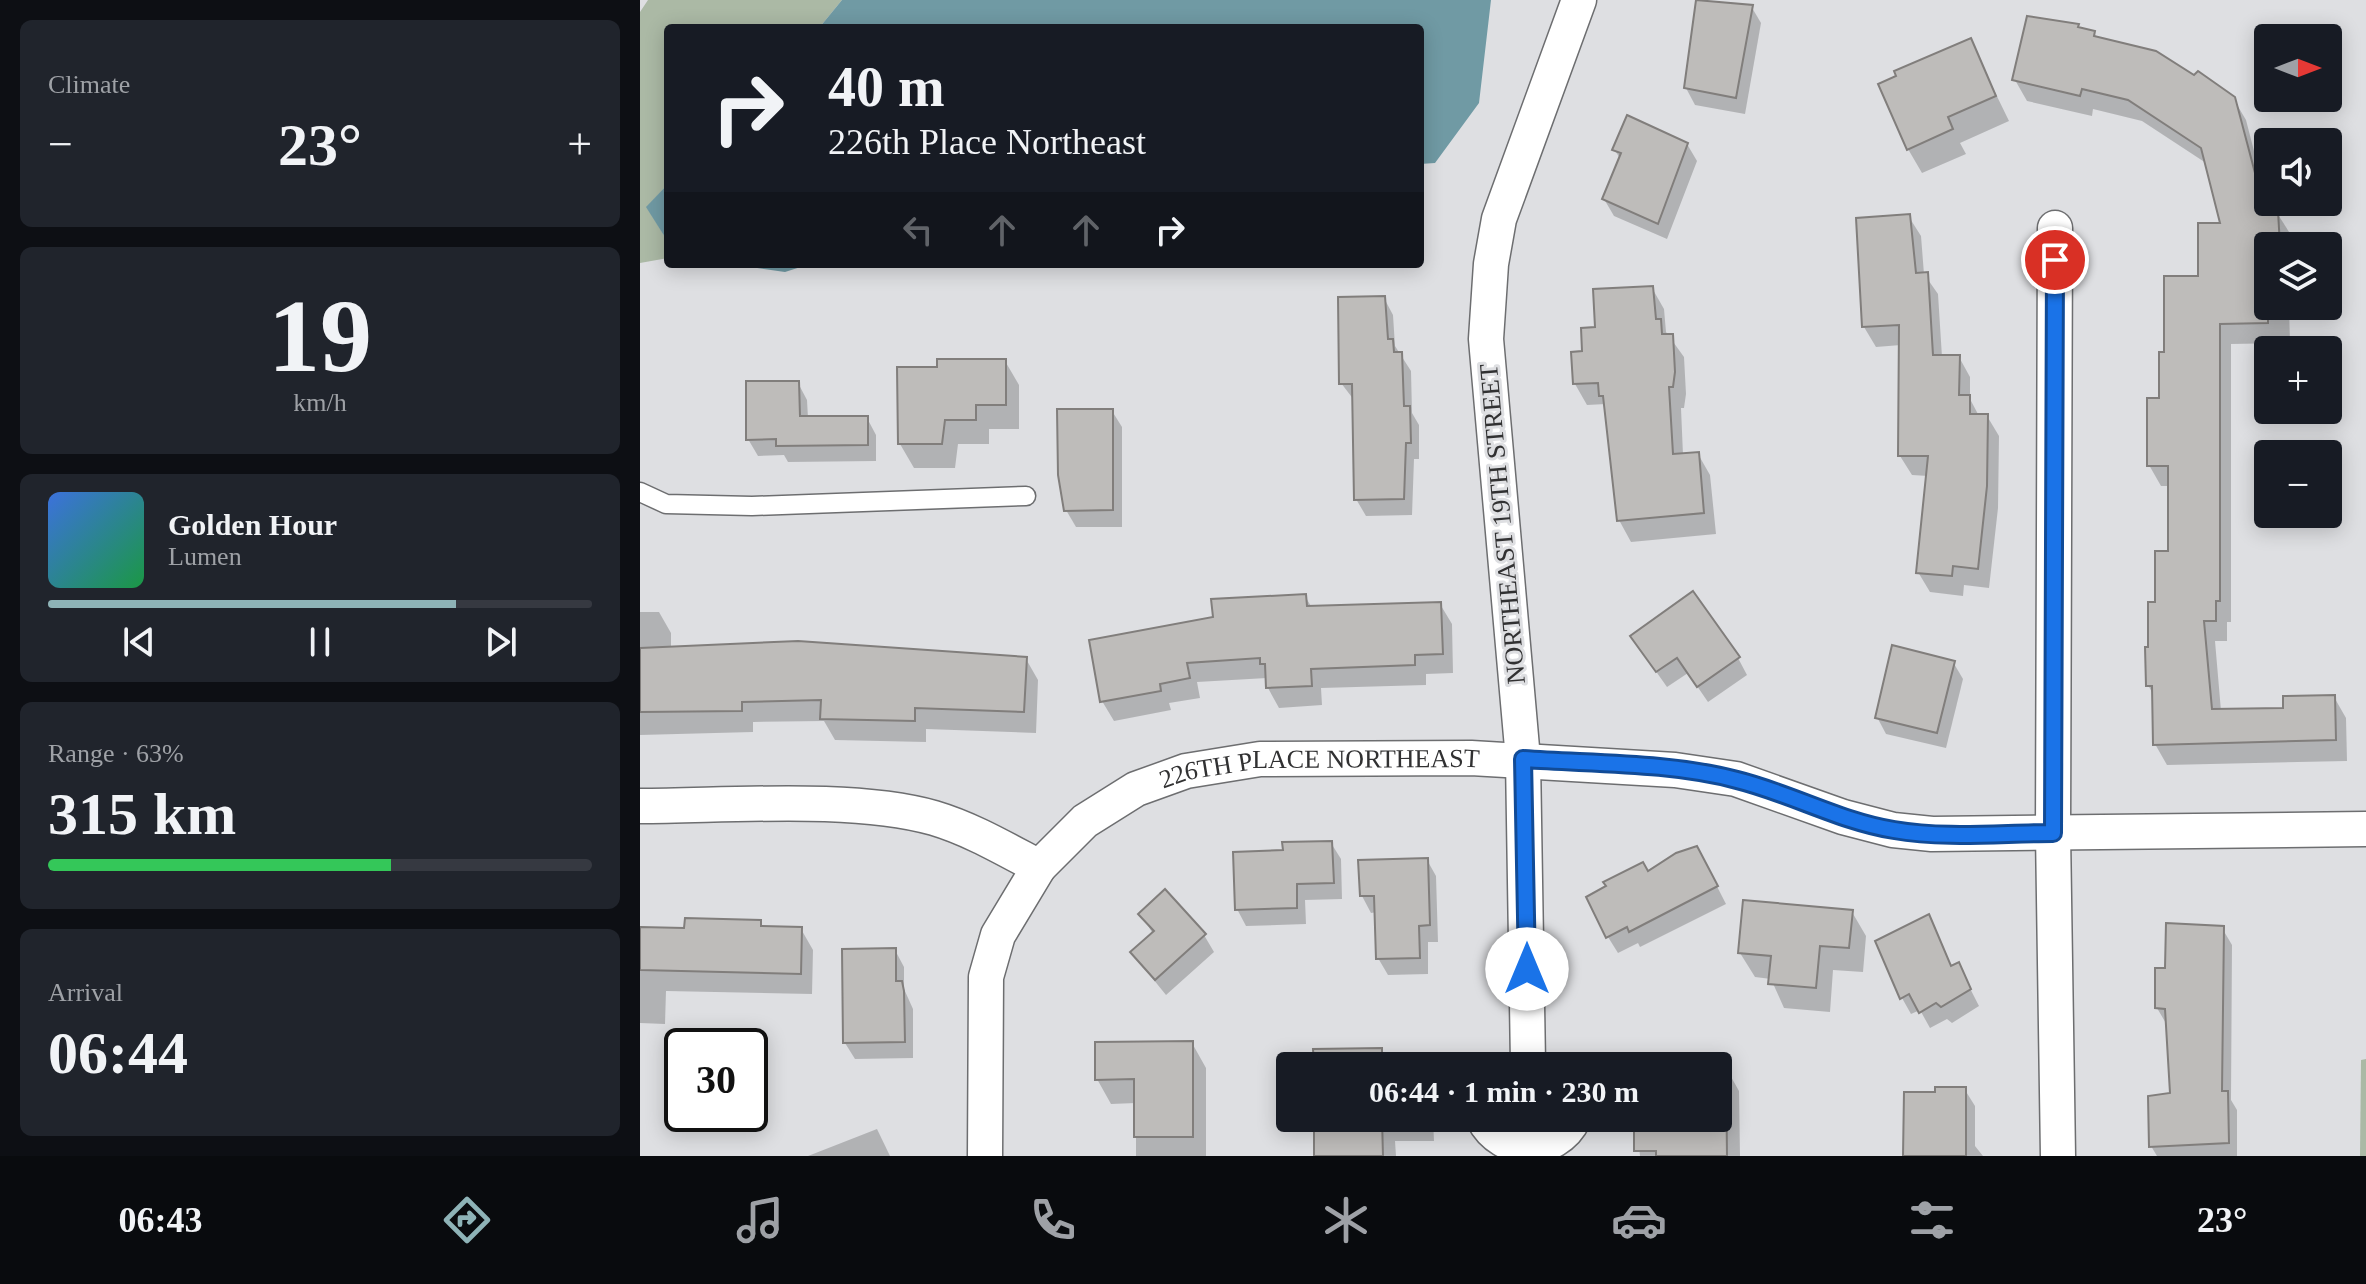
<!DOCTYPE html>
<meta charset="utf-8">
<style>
:root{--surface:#171b24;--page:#20242c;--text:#f1f3f6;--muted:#9ea1a6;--line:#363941;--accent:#8eb3b7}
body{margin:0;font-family:Georgia,serif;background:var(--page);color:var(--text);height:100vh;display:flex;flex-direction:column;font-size:30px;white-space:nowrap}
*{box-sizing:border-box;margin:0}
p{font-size:26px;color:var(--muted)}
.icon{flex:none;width:44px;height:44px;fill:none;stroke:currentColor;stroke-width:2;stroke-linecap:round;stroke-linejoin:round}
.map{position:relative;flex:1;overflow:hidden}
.side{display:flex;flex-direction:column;gap:20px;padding:20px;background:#0d0f14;width:640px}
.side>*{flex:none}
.banner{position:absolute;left:24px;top:24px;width:760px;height:244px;border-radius:8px;box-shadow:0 4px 20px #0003;background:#171b24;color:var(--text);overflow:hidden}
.needle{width:52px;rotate:90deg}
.controls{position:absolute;left:1614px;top:24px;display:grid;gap:16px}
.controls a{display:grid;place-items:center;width:88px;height:88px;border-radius:8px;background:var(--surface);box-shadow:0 4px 20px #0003;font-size:40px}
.speed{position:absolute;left:24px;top:1028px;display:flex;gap:16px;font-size:40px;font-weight:700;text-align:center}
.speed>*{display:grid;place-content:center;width:104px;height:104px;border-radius:50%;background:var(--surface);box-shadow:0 4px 20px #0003;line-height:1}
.speed .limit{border:4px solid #111;border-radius:12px;background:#fff;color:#111}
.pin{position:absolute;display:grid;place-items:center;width:68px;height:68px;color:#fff;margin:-34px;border:4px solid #fff;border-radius:50%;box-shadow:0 2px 8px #0007}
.me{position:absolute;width:88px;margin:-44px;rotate:0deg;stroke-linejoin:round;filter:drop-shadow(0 0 6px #0008)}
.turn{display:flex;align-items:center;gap:28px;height:168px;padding:0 32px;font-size:36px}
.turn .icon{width:104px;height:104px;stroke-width:2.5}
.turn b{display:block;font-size:56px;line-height:68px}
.lanes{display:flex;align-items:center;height:76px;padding:0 32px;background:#0003;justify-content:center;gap:40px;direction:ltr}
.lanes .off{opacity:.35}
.big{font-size:60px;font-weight:700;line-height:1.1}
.side .tile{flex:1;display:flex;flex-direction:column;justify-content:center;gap:12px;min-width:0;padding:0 28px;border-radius:12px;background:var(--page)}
.side .dial{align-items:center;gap:0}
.dial b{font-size:104px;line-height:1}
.song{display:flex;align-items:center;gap:24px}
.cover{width:96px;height:96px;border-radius:12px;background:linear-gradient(135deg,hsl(220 70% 55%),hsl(140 70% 35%))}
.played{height:8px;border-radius:4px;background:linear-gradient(90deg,var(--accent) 75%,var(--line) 75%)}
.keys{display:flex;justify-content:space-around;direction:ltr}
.heat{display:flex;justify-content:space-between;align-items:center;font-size:44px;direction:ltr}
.charge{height:12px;border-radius:6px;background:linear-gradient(90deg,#34c759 63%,var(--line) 0)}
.trip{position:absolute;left:636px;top:1052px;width:456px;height:80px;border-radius:8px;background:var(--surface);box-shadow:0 4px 20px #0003;font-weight:700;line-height:80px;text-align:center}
.tabs{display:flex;height:128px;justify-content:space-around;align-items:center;background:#090b0e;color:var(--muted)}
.tabs .icon{width:56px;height:56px}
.tabs .current{color:var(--accent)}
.tabs b{font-size:36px;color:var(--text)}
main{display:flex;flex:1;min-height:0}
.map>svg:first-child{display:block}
.green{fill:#abb9a5}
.water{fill:#709aa4}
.shadow{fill:#0003}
.building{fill:#bebcba;stroke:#817e7c;stroke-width:2}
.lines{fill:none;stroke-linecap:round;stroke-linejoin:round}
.lane-casing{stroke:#6d6e70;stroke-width:21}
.street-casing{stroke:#6d6e70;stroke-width:37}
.lane{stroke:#fff;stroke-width:18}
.street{stroke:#fff;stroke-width:34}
.route-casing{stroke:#114b97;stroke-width:20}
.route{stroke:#1a73e8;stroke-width:14}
.labels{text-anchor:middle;stroke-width:6;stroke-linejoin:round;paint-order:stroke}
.street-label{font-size:26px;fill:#313132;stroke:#dedfe2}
</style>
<main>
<section class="side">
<div class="tile"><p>Climate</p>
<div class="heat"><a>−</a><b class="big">23°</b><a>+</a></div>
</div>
<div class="tile dial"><b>19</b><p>km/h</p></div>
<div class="tile">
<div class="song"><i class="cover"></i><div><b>Golden Hour</b><p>Lumen</p></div></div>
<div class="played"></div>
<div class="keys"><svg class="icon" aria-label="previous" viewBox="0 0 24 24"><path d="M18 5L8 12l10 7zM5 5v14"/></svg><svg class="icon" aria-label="pause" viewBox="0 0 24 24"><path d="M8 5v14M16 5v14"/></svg><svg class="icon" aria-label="next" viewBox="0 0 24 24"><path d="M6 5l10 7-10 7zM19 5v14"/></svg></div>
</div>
<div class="tile"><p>Range · 63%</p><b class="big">315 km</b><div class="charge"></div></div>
<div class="tile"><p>Arrival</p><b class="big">06:44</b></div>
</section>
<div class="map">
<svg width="1726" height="1156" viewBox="0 0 1726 1156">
<rect width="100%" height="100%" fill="#dedfe2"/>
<g class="green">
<polygon points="8,0 202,0 179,28 28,28 28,184 7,207 28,242 28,258 0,263 0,12"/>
<polygon points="1726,1059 1726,1156 1720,1156 1721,1060"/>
</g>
<g class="water">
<polygon points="202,0 851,0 839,103 795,163 780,164 780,28 179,28"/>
<polygon points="28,184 28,242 6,207"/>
<polygon points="90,264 170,264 145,272"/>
</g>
<g class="shadow">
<polygon points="1059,0 1111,6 1121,23 1105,114 1055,105 1046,88"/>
<polygon points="1437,26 1454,33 1457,39 1593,98 1606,120 1630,213 1637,213 1658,246 1628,246 1628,306 1649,306 1650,343 1591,344 1591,622 1587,622 1587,641 1575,641 1581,711 1645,710 1694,697 1706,718 1707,761 1527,765 1515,744 1514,696 1508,685 1510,648 1530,553 1530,486 1521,486 1509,465 1526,354 1583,225 1566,163 1502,121 1453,109 1452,116 1387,101 1375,80"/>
<polygon points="1330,41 1369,121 1320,143 1326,154 1282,173 1268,149"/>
<polygon points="1047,144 1057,161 1027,239 974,216 964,199 981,160 974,149"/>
<polygon points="1269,217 1281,236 1284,274 1298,294 1302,357 1319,357 1330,377 1330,399 1339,416 1347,416 1359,436 1358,508 1349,588 1324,585 1323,596 1290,592 1278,572 1288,476 1272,475 1260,456 1261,345 1236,347 1224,327"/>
<polygon points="1012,288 1024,309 1026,332 1044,357 1046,394 1044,408 1041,408 1043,455 1058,454 1070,475 1076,534 991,542 979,520 966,404 947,405 935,384 957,329"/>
<polygon points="744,298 753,315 755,346 771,371 772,413 779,425 779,459 774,459 772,515 726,516 716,499 714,400 701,383"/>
<polygon points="365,361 379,385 379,429 349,429 349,444 318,444 315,468 274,468 260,444 299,369"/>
<polygon points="158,383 167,400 168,418 227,418 236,435 236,461 148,462 144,455 118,456 108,439"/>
<polygon points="472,411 482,427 482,527 436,527 426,510"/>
<polygon points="665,596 672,608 800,604 812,624 813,673 786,674 786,685 681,688 682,705 639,708 628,688 627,678 557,682 560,698 529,703 531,710 474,721 462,701 575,618"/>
<polygon points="0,612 19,612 31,633 31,649 386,659 398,680 396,733 286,729 286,742 195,740 184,721 113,722 113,732 0,735"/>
<polygon points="1003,653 1098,658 1107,675 1068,702 1048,673 1027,687"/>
<polygon points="1313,662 1323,679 1306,748 1246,734 1237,717"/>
<polygon points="691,843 701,859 702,899 665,900 666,924 606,926 597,909 645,852"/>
<polygon points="787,860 796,876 798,942 788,942 788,974 748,975 738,958 737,912 731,913 722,896"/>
<polygon points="1066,865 1086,904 1000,947 998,943 978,953 968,937 1008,874"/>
<polygon points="1212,912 1226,936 1223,972 1193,970 1190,1012 1144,1008 1131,979 1115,977 1100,953"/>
<polygon points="501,914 564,935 574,952 526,995 492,953 513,934"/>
<polygon points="1288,916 1312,968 1318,965 1339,1006 1312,1023 1307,1019 1290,1028 1280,1010 1271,1014 1262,998"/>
<polygon points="120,922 124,928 161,929 173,950 172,994 26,991 25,1024 0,1023 0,929 46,930"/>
<polygon points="1582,928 1592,945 1591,1100 1597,1110 1597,1156 1517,1156 1511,1146 1532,1095 1527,1025 1517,1008 1527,970"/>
<polygon points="255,950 264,967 264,989 273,1009 273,1058 215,1059 205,1043"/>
<polygon points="552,1043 566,1068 566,1156 496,1156 496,1103 471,1104 457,1079"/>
<polygon points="741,1050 750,1066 676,1066"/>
<polygon points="1078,1066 1085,1066 1099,1091 1100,1156 1000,1156 996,1118 1078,1118"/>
<polygon points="1325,1090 1335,1106 1335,1146 1343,1156 1265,1156 1266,1094"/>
<polygon points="676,1118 793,1118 794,1141 755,1141 756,1156 676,1156"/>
<polygon points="237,1129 250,1156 168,1156"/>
</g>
<g class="building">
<polygon points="1056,0 1113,5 1096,98 1044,88"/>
<polygon points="1387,16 1439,24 1438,27 1455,31 1454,36 1516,51 1554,75 1558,71 1595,97 1625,211 1638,211 1640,246 1628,246 1628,323 1580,324 1580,601 1576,601 1576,621 1564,621 1572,709 1643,708 1643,696 1695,695 1696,740 1513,745 1512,686 1506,686 1505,647 1508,647 1508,602 1515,602 1515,551 1528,551 1528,466 1507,466 1507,398 1519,398 1519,352 1524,352 1524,276 1558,276 1558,223 1580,223 1561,148 1488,100 1442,89 1440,96 1372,80"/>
<polygon points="1331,38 1356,96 1308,117 1313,129 1267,150 1238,84 1256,76 1254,71"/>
<polygon points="987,115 1048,143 1018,224 962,199 981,153 972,150"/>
<polygon points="1270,214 1276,273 1288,272 1293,355 1320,355 1319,395 1330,395 1330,414 1348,414 1347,486 1338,569 1313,566 1312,576 1276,573 1288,456 1258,456 1259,325 1222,327 1216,218"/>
<polygon points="1013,286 1016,319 1021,319 1022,334 1033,334 1035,372 1033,387 1029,387 1033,454 1059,452 1064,513 977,521 963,396 959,396 958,383 933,384 931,352 942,351 941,328 955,327 953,289"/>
<polygon points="745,296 748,339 753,339 754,352 762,352 764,406 770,406 771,443 766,443 764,499 714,500 712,384 699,384 698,297"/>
<polygon points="297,359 366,359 366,405 336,405 336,420 305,420 302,444 258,444 257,367 297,367"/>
<polygon points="106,381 159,381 160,416 228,416 228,445 136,446 136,439 106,440"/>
<polygon points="417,409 473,409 473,510 424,511 418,475"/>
<polygon points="1053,591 1100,657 1057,687 1037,658 1016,672 990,636"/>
<polygon points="666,594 667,606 801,602 803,654 775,655 775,665 671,669 672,686 626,688 625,664 620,664 620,658 547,663 550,678 520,684 521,691 460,702 449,640 573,617 571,599"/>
<polygon points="158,641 387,657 384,712 275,708 275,721 180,719 181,700 102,702 102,711 0,712 0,648"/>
<polygon points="1252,645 1315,661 1297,733 1235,718"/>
<polygon points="692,841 694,883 657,884 657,908 595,910 593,852 643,850 642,842"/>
<polygon points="1057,846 1078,886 989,932 987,927 966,938 946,897 966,886 963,882 1003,862 1008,871 1036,853"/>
<polygon points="788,858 790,925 779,926 780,958 736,959 734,896 720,896 718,860"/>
<polygon points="525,889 566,934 515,980 490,952 514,931 498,914"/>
<polygon points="1103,900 1213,910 1209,948 1180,946 1176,988 1128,984 1131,956 1098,953"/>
<polygon points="1289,914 1311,966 1319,962 1331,989 1301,1007 1296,1003 1279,1013 1269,994 1260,999 1235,941"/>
<polygon points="45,918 121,920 121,926 162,927 161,974 0,970 0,927 44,928"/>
<polygon points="1526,923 1584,926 1582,1091 1588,1091 1589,1143 1509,1147 1508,1096 1530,1093 1525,1009 1515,1008 1515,968 1525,968"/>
<polygon points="256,948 256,981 262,981 264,991 265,1042 203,1043 202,949"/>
<polygon points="553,1041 553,1137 494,1137 494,1079 455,1080 455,1042"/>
<polygon points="742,1048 742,1066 674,1066 673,1049"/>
<polygon points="1086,1064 1087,1156 1016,1156 1016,1151 994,1151 994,1118 1078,1118 1078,1066 1017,1066"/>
<polygon points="1295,1087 1326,1087 1326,1156 1263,1156 1264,1092 1295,1092"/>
<polygon points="674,1118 742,1118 743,1156 674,1156"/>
</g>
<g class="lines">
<g class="lane-casing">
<polyline id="lane" points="0,492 26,504 112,506 386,496"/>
</g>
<g class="street-casing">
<g id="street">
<polyline points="1415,228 1413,833 1418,1156"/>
<path d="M0 806C86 806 213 795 294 818 331 829 365 849 399 867"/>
<polyline points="888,1064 883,759 846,339 851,264 859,219 939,0"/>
<path d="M843 1118C862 1156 916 1156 934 1118"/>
<path id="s1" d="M345 1156 346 977 358 935 399 867 445 821 496 789 546 771 620 759 831 758 1035 770 1096 779 1203 817 1253 830 1292 834 1726 829"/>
</g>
</g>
<use href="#lane" class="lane"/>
<use href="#street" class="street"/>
</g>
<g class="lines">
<g class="route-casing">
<path id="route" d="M887 969 883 759C953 764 1029 762 1097 780 1150 793 1199 821 1254 830 1306 839 1361 833 1413 833L1415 260"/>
</g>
<use href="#route" class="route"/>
</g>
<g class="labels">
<g class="street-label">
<text transform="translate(862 524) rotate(-95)" y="9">NORTHEAST 19TH STREET</text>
<text dy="9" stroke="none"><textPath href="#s1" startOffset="614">226TH PLACE NORTHEAST</textPath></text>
</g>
</g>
</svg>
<div class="controls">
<a><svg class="needle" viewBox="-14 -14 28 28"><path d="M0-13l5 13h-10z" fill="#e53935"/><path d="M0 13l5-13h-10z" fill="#9ea1a6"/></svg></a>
<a><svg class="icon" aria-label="sound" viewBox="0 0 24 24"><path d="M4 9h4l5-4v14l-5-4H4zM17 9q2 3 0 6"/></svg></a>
<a><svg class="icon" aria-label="layers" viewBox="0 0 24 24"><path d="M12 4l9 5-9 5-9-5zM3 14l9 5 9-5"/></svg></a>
<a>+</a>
<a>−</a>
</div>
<div class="speed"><div class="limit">30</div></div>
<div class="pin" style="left:1415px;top:260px;background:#d93025"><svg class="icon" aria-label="arrive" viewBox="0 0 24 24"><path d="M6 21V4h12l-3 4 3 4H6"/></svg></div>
<svg class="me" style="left:887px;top:969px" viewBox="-20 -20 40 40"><circle r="19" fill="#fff"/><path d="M0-13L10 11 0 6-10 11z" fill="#1a73e8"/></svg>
<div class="trip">06:44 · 1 min · 230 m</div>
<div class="banner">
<div class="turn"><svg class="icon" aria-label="right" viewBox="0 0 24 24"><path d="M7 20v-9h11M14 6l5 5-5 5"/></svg><div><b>40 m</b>226th Place Northeast</div></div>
<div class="lanes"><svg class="icon off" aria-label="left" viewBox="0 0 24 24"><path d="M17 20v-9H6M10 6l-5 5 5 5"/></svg><svg class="icon off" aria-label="ahead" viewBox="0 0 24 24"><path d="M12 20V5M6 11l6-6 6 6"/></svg><svg class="icon off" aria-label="ahead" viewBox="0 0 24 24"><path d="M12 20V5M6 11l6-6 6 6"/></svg><svg class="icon" aria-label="right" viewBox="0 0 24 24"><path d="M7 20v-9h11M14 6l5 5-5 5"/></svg></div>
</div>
</div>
</main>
<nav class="tabs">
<b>06:43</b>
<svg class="icon current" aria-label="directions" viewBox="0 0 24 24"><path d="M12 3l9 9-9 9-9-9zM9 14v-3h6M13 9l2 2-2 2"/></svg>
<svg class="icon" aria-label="music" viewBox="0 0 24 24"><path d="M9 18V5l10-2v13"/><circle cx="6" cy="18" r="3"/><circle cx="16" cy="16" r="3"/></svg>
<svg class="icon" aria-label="phone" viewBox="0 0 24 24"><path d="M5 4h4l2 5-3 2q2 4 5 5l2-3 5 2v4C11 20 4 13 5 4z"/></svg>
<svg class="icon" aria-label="climate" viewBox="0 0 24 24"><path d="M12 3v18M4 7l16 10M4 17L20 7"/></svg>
<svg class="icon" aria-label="car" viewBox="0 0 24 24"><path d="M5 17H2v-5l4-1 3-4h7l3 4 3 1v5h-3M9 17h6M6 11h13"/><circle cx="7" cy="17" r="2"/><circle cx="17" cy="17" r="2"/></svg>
<svg class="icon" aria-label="filters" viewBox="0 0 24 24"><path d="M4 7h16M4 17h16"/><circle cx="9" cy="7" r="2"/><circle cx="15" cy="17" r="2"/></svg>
<b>23°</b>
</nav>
